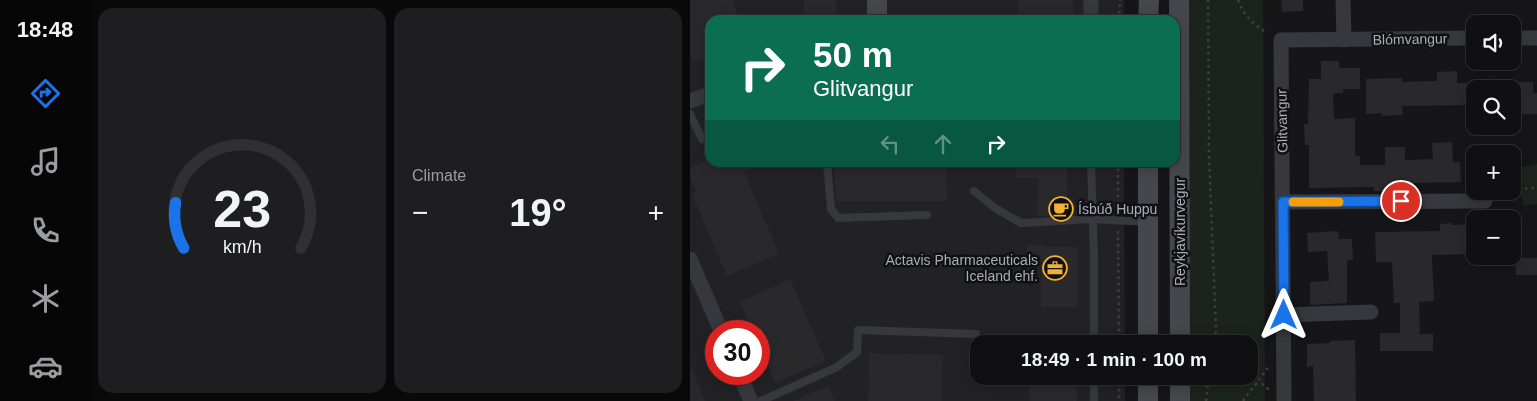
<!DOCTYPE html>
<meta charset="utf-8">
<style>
:root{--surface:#101012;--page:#1e1e20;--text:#f1f3f6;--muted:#9c9d9f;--line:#303032;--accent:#1a73e8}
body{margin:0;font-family:Helvetica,sans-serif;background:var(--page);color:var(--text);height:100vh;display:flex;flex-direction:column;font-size:19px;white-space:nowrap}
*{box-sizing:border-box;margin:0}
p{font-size:16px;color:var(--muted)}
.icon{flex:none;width:28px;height:28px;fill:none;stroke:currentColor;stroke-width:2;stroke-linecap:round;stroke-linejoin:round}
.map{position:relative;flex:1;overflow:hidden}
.details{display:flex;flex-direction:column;gap:8px;padding:8px;background:#09090a;width:600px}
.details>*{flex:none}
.guide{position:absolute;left:15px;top:15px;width:475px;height:152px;border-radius:15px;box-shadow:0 2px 12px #0003,0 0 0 1px var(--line);background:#0b6e4f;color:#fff;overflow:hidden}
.fabs{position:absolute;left:776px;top:15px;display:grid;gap:10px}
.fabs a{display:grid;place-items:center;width:55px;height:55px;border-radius:10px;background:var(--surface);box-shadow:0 2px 12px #0003,0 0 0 1px var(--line);font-size:25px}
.speed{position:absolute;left:15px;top:320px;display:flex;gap:10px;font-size:25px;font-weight:700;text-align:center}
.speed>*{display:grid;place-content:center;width:65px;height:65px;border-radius:50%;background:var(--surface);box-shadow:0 2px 12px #0003,0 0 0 1px var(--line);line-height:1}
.speed .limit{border:8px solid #d22;background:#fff;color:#111}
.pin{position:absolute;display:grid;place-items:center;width:42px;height:42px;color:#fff;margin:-21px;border:2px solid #fff;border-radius:50%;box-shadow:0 1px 5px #0007}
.me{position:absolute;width:55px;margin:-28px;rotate:0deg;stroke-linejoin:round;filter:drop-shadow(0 0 4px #0008)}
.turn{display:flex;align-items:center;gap:18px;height:105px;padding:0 25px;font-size:22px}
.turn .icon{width:65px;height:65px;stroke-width:2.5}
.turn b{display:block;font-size:35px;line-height:42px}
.lanes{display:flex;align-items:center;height:48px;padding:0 25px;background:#0003;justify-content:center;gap:25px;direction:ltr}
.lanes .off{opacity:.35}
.big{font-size:38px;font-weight:700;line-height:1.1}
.details .tile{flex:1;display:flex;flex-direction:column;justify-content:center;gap:8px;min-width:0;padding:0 18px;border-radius:15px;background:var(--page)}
.details .dial{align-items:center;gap:0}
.dial svg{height:130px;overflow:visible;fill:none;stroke:var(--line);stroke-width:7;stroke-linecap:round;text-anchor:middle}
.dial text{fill:var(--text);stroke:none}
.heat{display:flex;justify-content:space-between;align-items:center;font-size:28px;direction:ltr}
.details .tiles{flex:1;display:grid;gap:8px;grid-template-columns:repeat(2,1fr)}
.trip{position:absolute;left:280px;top:335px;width:288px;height:50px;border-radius:15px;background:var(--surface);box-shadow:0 2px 12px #0003,0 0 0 1px var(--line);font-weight:700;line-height:50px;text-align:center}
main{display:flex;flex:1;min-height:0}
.dock{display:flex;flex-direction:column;width:90px;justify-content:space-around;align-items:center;background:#060607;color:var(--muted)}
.dock .icon{width:35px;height:35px}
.dock .current{color:var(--accent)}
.dock b{font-size:22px;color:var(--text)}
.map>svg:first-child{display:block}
.built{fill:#222225;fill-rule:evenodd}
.green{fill:#1c231d}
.building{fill:#29292c}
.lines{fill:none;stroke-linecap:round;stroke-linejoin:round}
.path{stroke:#3d3f44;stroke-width:2.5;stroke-dasharray:2.5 4;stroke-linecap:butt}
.lane{stroke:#37383d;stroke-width:8}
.street{stroke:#37383d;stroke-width:15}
.secondary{stroke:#45474d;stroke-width:20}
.route-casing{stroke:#114b97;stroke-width:12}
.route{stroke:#1a73e8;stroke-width:9}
.slow{stroke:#f59e0b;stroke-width:9}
.labels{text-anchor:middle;stroke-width:5;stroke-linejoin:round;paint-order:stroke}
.street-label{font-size:14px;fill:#a8adb8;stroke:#111113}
.poi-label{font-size:14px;fill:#a8adb8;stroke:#111113;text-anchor:start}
</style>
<main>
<nav class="dock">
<b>18:48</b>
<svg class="icon current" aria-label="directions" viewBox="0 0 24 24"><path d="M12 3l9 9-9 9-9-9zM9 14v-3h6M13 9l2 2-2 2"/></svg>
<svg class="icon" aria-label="music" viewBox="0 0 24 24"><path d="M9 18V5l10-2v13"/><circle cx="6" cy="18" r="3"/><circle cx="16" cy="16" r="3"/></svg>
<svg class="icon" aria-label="phone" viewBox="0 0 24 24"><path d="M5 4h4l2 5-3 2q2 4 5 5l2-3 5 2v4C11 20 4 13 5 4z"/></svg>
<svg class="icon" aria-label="climate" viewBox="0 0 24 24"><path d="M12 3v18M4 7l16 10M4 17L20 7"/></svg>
<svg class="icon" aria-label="car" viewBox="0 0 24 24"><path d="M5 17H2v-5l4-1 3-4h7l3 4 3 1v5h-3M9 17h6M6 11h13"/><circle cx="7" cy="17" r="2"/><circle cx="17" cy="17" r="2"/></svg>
</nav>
<section class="details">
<div class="tiles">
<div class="tile dial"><svg viewBox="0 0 100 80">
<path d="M14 69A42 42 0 1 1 86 69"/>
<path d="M14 69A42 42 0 0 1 9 41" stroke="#1a73e8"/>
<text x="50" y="56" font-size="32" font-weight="700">23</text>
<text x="50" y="72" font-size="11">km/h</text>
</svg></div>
<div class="tile"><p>Climate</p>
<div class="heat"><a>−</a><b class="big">19°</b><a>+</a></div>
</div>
</div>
</section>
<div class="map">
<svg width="847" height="401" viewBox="0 0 847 401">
<rect width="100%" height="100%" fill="#161618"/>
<path class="built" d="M0 0H434V20H20V162L434 163 435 344H289V376H435V401H0ZM26 331H69V374H26Z"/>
<g class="green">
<polygon points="498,0 573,0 575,401 497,401 497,376 559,376 559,344 496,344"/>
<polygon points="847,164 847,204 833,206 827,168"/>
</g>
<g class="building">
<polygon points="0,0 42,0 49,17 42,20 20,20 20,55 3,62 0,54"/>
<polygon points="114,0 146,0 147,20 114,20"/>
<rect x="328" y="0" width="55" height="20"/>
<polygon points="591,0 613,0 613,11 592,12"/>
<polygon points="631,61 649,61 649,68 670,68 670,89 653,89 653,93 645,93 645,95 643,95 644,119 665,118 665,156 670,156 670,165 695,165 695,147 715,147 715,160 743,159 742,143 762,142 763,162 770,162 771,182 723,183 723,191 684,191 684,187 619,188 619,145 615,145 614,124 618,124 619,79 631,79"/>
<polygon points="767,71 767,83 785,83 785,105 712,106 713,115 692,116 692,113 676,114 676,79 712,78 712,82 747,81 747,72"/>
<polygon points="826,82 843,82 843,93 847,93 847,114 828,114 828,108 826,108"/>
<polygon points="20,159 20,162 76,162 54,172 89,254 37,276 2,194 6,192 0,178 0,168"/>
<polygon points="144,162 256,162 257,201 146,201"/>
<polygon points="326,162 377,162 377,215 347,216 348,178 326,178"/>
<polygon points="762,223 762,225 785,224 785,254 742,255 744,301 729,302 730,334 743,334 743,351 690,351 690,333 710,333 710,303 704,303 702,262 686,262 685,232 750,231 750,224"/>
<polygon points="648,231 649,239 662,239 663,260 657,260 657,303 620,305 620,282 639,281 637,251 618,252 617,233"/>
<polygon points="337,244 355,245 355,247 388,247 388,307 351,307 351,259 337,259"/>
<rect x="826" y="258" width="21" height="17"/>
<polygon points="100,279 136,361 85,383 69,345 69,331 63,331 50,302"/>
<polygon points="665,340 666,401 624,401 623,366 617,367 617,344 640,343 640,341"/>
<polygon points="179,353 253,355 252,401 178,401"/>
<polygon points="0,365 15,401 0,401"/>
<polygon points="353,376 386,376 387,401 340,401 339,379 354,379"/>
<polygon points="138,386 145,401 103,401"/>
</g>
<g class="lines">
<g class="path">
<polyline points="518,0 519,156 526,329 524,344"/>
<path d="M548 0C554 16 563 25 578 33"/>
<polyline points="429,20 430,0"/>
<polyline points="428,162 428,211"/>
<polyline points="822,189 847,188"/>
<polyline points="428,231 429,344"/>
<polyline points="429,376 429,401"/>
<polyline points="565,384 572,384 579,390"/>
<polyline points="516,401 519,376"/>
<polyline points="553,401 579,366"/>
</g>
<g class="lane">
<polyline points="0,114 12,139"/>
<polyline points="137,162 141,209 148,218 237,215"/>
<polyline points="401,162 404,258 404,344"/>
<polyline points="284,191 305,208 331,223 402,219 458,222"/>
<polyline points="71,401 147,367 167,352 168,330 286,334"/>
<polyline points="404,401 404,376"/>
</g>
<g class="street">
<polyline points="653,0 654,40"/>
<polyline points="401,20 401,0"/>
<polyline points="822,38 847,38"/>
<polyline points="0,101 20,94"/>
<polyline points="593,202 795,201"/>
<polyline points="0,259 31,331"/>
<polyline points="594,315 681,312"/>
<polyline points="49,374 61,401"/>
<polyline points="594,401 591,40 785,38"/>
</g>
<g class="secondary">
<polyline points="187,0 187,20"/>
<polyline points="489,0 490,344"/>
<polyline points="458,20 459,0"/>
<polyline points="458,162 458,344"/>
<polyline points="458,376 458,401"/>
<polyline points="490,376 490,401"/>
</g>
</g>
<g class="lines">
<g class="route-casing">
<polyline id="route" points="594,315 593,202 711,201"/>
</g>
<use href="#route" class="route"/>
<polyline class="slow" points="603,202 649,202"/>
</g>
<defs>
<g id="cafe-ring" transform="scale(1.25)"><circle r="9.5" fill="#111113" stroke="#f2b134" stroke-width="1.5"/><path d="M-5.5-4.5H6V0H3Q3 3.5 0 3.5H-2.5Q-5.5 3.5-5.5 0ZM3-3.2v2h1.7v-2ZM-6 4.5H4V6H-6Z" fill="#f2b134"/></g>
<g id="office-ring" transform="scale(1.25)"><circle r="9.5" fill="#111113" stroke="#f2b134" stroke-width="1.5"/><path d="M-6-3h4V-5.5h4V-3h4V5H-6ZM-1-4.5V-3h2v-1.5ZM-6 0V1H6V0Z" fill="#f2b134"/></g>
</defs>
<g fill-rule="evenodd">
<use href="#cafe-ring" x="371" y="209"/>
<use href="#office-ring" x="365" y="268"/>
</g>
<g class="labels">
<g class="street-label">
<text transform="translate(720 39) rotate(-1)" y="5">Blómvangur</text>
<text transform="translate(592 121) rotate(-91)" y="5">Glitvangur</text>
<text transform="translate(490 232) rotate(-90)" y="5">Reykjavíkurvegur</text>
</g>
<g class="poi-label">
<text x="388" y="214">Ísbúð Huppu</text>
<text x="348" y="265" text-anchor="end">Actavis Pharmaceuticals<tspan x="348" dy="16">Iceland ehf.</tspan></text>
</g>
</g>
</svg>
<div class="fabs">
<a><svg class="icon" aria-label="sound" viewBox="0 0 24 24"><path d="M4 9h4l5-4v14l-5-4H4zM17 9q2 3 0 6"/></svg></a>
<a><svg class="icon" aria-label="search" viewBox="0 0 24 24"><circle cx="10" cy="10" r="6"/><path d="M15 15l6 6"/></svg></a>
<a>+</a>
<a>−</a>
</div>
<div class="speed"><div class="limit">30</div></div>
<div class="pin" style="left:711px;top:201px;background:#d93025"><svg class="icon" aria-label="arrive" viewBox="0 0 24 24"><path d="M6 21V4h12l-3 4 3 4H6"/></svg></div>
<svg class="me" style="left:594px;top:315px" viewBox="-20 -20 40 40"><path d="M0-17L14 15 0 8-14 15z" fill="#1a73e8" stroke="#fff" stroke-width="4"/></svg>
<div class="trip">18:49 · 1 min · 100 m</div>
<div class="guide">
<div class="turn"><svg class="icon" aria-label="right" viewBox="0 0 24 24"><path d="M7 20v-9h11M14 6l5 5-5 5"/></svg><div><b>50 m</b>Glitvangur</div></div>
<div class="lanes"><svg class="icon off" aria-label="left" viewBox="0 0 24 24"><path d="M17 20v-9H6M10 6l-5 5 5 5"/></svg><svg class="icon off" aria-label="ahead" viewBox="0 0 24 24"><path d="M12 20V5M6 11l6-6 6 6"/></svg><svg class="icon" aria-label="right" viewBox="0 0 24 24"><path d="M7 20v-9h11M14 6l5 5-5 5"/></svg></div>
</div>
</div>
</main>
